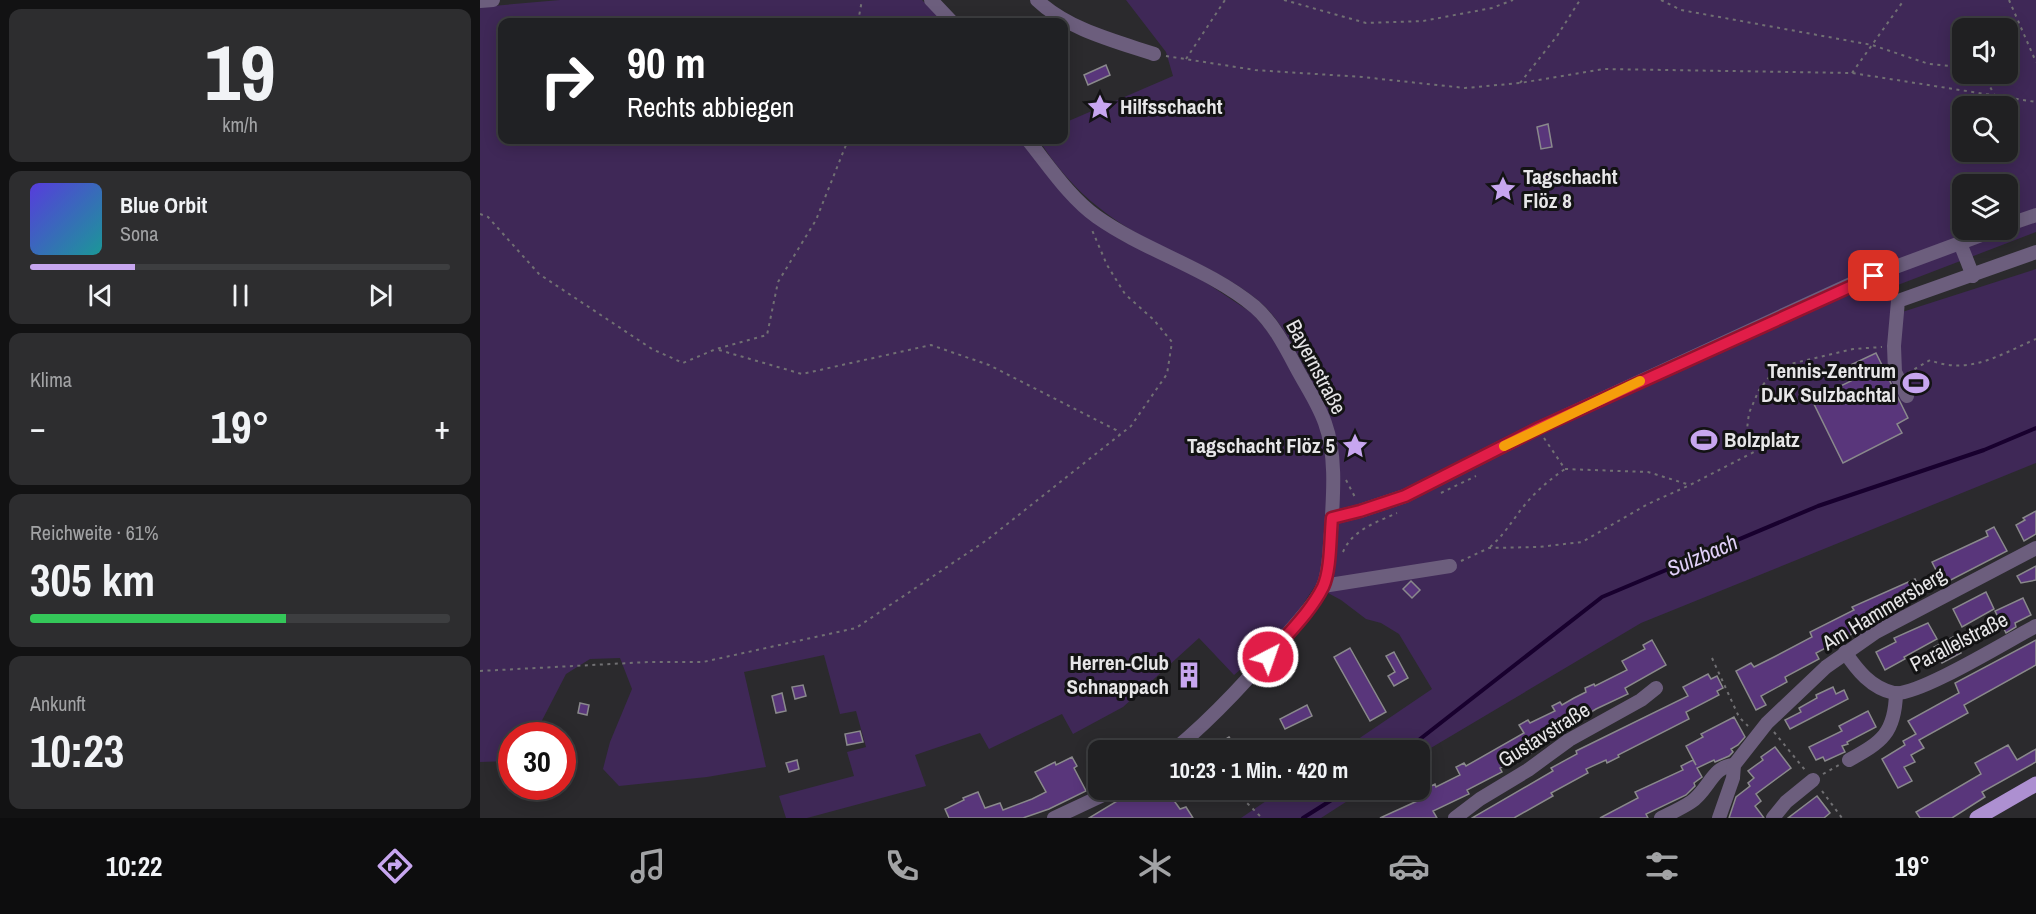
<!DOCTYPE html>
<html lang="de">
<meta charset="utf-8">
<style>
:root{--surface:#202022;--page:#2d2d2f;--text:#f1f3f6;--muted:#a2a3a5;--line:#3d3e40;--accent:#c7a6ef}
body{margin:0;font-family:"Archivo Narrow",sans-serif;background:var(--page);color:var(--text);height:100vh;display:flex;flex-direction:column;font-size:22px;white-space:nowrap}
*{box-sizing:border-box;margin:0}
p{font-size:20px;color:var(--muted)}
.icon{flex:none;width:33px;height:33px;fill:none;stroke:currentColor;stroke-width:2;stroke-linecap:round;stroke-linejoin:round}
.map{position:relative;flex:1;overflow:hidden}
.drawer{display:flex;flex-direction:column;gap:9px;padding:9px;background:#121213;width:480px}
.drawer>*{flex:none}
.guide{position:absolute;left:18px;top:18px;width:570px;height:126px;border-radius:12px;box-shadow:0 3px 15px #0003,0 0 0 2px var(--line);background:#202124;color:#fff;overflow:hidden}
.tools{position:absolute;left:1472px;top:18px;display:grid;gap:12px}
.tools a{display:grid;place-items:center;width:66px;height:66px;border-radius:12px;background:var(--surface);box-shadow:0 3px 15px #0003,0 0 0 2px var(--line);font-size:30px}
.speed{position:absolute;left:18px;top:722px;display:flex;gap:12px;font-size:30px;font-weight:700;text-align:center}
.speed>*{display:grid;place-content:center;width:78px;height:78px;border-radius:50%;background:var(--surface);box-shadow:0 3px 15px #0003,0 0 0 2px var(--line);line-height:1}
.speed .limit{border:9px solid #d22;background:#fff;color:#111}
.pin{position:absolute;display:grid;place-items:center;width:51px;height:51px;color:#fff;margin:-26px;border-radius:12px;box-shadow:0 3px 9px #0006}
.me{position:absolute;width:66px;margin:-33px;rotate:41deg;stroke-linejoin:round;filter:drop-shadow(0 0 4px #0008)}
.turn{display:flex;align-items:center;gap:21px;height:126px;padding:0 30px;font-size:27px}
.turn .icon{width:78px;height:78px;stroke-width:2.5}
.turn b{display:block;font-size:42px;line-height:51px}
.big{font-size:45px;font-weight:700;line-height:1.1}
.drawer .widget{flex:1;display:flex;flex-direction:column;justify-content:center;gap:9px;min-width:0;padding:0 21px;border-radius:12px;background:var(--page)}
.drawer .dial{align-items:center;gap:0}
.dial b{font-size:78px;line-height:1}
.song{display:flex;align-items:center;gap:18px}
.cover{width:72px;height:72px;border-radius:9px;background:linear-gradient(135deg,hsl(250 70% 55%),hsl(180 70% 35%))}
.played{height:6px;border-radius:3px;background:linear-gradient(90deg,var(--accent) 25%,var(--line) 25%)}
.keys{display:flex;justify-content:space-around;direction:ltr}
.heat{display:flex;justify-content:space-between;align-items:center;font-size:33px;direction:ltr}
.charge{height:9px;border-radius:4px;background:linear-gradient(90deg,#34c759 61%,var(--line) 0)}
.trip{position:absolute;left:608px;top:740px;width:342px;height:60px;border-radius:12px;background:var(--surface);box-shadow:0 3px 15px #0003,0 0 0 2px var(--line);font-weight:700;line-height:60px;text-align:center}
.dock{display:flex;height:96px;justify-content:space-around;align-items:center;background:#0d0d0e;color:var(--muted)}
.dock .icon{width:42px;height:42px}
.dock .selected{color:var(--accent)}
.dock b{font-size:27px;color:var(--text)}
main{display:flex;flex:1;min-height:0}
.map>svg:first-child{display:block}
.green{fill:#3f2857;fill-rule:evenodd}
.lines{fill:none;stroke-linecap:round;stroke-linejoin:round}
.stream{stroke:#18002e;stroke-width:4}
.building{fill:#59367b;stroke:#8a898c;stroke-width:1.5}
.path{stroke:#717073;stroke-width:2;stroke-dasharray:3 4.5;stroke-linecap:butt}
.minor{stroke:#6c5e7d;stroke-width:14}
.major{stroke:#ad90d1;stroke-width:15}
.route-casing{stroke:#92132f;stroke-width:15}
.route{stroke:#e11d48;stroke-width:10}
.slow{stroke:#f59e0b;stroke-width:10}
.labels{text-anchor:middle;stroke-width:6;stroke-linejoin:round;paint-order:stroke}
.poi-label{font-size:21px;font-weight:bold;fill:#e7e6e8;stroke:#131314;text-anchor:start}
.street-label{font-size:21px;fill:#e7e6e8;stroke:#131314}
.water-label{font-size:22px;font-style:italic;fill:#e1d0f9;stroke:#131314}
</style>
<main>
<section class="drawer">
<div class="widget dial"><b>19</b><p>km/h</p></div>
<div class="widget">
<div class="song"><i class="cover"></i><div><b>Blue Orbit</b><p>Sona</p></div></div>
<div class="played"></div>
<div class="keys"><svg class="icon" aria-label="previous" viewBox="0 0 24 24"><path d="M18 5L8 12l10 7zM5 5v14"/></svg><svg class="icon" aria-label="pause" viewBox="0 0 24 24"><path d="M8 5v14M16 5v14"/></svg><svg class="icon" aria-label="next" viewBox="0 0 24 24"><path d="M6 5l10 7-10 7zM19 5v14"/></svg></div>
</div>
<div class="widget"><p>Klima</p>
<div class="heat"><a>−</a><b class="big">19°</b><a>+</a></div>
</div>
<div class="widget"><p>Reichweite · 61%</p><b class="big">305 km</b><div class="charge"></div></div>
<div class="widget"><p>Ankunft</p><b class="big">10:23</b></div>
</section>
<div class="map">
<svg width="1556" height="818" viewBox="0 0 1556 818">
<rect width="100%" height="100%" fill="#2b2a2d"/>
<g class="green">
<path d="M80 0H442L464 22H22V140H540L556 159 639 239 716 276 772 313 785 328 799 348 833 410 840 427 845 455 858 454C855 423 842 400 828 374 814 349 802 321 780 302 749 276 712 261 677 244 627 219 589 188 559 140H584V123L693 76 686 52 646 0H1556V232L1410 288 1416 314 1556 269V463L1161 623 939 755V750H862L952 689 919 634 901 623 886 619 861 600 835 586 803 634 754 675 719 638 643 707 593 734 582 714 509 749 500 733 435 755 446 786 327 818H306L299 796 374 776 367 752 386 747 376 711 360 714 344 655 264 672 286 767 227 777 139 786 123 769 130 742 152 689 140 658 110 659 86 674 56 732 53 735H32L31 758 29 761 0 762V7ZM1482 28H1527V74H1482ZM1482 106H1527V152H1482ZM1482 184H1527V230H1482Z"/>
<polygon points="804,789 886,789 841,818 761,818"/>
</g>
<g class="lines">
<g class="stream">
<polyline points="926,750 1122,597 1338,506 1504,450 1556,428"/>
<polyline points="823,818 869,789"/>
</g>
</g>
<g class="building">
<polygon points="626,65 630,75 608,85 604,75"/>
<polygon points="1068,124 1072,147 1061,149 1057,127"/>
<polygon points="1396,353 1428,418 1417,424 1422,433 1363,463 1332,400 1371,381 1364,368"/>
<polygon points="1556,511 1556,534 1544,541 1536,525 1545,520 1543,518"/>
<polygon points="1514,527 1527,551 1463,584 1452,562 1508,536 1506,531"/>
<polygon points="1556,566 1556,580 1541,583 1537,576"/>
<polygon points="1435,579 1443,595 1395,618 1395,620 1371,633 1372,634 1336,653 1339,659 1305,677 1307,682 1281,696 1286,705 1276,710 1256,671 1271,663 1274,667 1294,657 1332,637 1330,632 1374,610 1372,607"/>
<polygon points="931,581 940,590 932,598 923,589"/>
<polygon points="1506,592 1514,609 1482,627 1473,609"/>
<polygon points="1543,598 1551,615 1535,623 1536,627 1526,633 1515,611"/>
<polygon points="1448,623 1457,639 1424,657 1425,659 1405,670 1396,652 1416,642 1414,638"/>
<polygon points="1473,637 1481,653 1462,663 1454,647"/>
<polygon points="1172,640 1186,665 1145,688 1148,694 1116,709 1084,729 1050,746 1053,752 1020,768 1022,772 987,790 989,794 953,811 957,818 900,818 946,797 943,790 955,784 956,787 980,775 976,767 984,763 986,766 1044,733 1039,725 1048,720 1050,723 1075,711 1072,706 1080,702 1082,705 1094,698 1106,692 1105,688 1114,684 1115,686 1147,670 1142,661 1165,649 1163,645"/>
<polygon points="1556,640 1556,665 1484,705 1488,713 1439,740 1444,748 1431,755 1435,762 1424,767 1432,781 1418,788 1402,759 1425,745 1423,741 1436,734 1428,721 1479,693 1475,683"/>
<polygon points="870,648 906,712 890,721 854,657"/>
<polygon points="914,652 928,678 914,686 908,676 915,672 906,656"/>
<polygon points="709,665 719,674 709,684 700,675"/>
<polygon points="1228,674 1231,679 1237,676 1243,688 1237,691 1239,695 1206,712 1209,719 1138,755 1139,757 1127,763 1126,760 1106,769 1108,773 1071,793 1073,796 1034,818 992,818 1073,771 1071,768 1097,754 1096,751 1208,696 1203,687"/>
<polygon points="323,685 326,696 315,699 312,687"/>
<polygon points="1353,687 1356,694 1364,690 1368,699 1310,729 1305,720 1321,712 1319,708 1337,698 1336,695"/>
<polygon points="302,693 306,711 296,713 292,696"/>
<polygon points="100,703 109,705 107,715 98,713"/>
<polygon points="827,705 832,716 805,729 800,719"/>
<polygon points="1388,711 1396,727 1367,742 1368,744 1362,746 1365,752 1345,761 1343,757 1336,760 1329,747 1362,731 1359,726"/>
<polygon points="1254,717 1265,737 1258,745 1251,749 1253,752 1249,756 1235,762 1234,760 1217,768 1222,777 1214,783 1215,786 1206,795 1166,814 1168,818 1120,818 1158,798 1155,792 1203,770 1201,766 1213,760 1216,765 1206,746 1223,737 1221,734"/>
<polygon points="380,731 383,742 367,745 365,734"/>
<polygon points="749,737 757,750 728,750"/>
<polygon points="1528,745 1537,760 1556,749 1556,762 1502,792 1505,797 1472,818 1440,818 1436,812 1501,774 1495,763"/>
<polygon points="1295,747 1311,768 1276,794 1281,801 1275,806 1284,818 1249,818 1256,797 1270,786 1268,783 1274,778 1268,771 1283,760 1281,757"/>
<polygon points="592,757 597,766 594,768 606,791 569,809 543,818 469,818 465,809 484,800 483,798 498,792 505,808 520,803 523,810 552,799 566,792 555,772 575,762 576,765"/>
<polygon points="317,760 319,769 309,772 306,763"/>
<polygon points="657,789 700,789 690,795 700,809 706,807 713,818 609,818"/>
<polygon points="1337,796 1350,813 1344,818 1308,818"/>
</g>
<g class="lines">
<g class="path">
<polyline points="804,0 886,23 943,21 1012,8 1033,0"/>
<polyline points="1181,0 1201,10 1392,45 1449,64 1482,67"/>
<polyline points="1529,0 1556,62"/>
<polyline points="378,22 382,0"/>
<polyline points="686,56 775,70 882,77 985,88 1040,83 1124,69 1372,73 1556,102"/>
<polyline points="706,59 745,0"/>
<polyline points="1372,73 1424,0"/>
<polyline points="1493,74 1508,83 1515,96"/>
<polyline points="1040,83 1077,36 1100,0"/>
<polyline points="0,214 8,217 59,274 172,349 203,363 236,349 287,335 298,282 336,220 368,140"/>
<polyline points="239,350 322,374 451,345 509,365 636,430 640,435"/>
<path d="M1428 373 1450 360C1489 376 1521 354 1556 339"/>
<polyline points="1064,438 1085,469 1168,472 1210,485"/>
<polyline points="866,480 876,499"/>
<polyline points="961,493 996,476"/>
<path d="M1010 547C1024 535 1032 521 1043 507 1055 492 1069 480 1085 469"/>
<path d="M863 552C872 530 897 522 917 513"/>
<polyline points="981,561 1009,548 1059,547 1102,542 1168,504 1210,485 1274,452 1267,429 1269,413 1279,390 1290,376 1310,364 1373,349 1402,347"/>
<polyline points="1232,658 1259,717 1268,726"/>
<polyline points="0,671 168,662 223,662 376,628 507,540 651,426 687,374 692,342 674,320 645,294 627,265 612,230"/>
<polyline points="1294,732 1325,770"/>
<polyline points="1343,774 1359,765"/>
<polyline points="741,789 765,801 782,818"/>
<polyline points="1342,791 1362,818"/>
</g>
<g class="minor">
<polyline points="451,0 472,22"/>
<path d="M557 0C587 29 635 41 674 54"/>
<polyline points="0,1 13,0"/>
<path d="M548 140C569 166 590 198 617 217 667 252 728 268 775 307 793 323 805 346 816 367 826 386 838 403 845 423 857 456 853 498 851 532 849 549 850 570 843 586 837 601 819 620 808 633 772 675 736 715 694 750"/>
<polyline points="1527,225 1556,215"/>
<polyline points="1480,243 1493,276"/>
<polyline points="1427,396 1415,372 1414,346 1418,301 1556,252"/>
<polyline points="852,518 880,511 925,496 1059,428 1375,282 1515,230"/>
<polyline points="843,586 970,566"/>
<path d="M1365 652C1377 670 1391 688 1414 693 1437 697 1531 639 1556 626"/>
<path d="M1369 760C1402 742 1415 733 1416 693"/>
<polyline points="574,818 636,789"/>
<polyline points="975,818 1000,799 1048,770 1089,740 1161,700 1176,688"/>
<path d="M1181 818C1191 813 1202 808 1211 802 1229 790 1232 766 1254 765"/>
<polyline points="1239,818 1253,778 1254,765 1287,723 1346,667 1396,632 1556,548"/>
<polyline points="1293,818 1306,802 1333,780"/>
</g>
<polyline class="major" points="1497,818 1556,784"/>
</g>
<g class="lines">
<g class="route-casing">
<path id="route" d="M788 657C806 635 830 613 843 587 851 570 850 538 852 518L880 511 925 496 1059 428 1394 276"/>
</g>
<use href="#route" class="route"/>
<polyline class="slow" points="1024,446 1160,381"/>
</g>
<defs>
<g id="sight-bare" transform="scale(2.07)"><path d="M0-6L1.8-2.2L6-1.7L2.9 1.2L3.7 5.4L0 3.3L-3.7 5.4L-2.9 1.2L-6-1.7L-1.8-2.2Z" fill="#c7a6ef" stroke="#131314" stroke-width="2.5" paint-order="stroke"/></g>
<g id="stadium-bare" transform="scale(2.07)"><path d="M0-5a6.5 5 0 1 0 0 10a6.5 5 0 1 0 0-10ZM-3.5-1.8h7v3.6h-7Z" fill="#c7a6ef" stroke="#131314" stroke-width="2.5" paint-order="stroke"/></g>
<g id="building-bare" transform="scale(2.07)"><path d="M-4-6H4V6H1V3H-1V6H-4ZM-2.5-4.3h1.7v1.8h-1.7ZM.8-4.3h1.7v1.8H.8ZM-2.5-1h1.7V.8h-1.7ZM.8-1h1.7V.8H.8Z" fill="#c7a6ef" stroke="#131314" stroke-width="2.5" paint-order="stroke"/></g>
</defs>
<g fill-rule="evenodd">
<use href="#sight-bare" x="620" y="107"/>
<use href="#sight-bare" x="1023" y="189"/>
<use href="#stadium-bare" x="1436" y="383"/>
<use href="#stadium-bare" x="1224" y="440"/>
<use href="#sight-bare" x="875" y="446"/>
<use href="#building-bare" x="709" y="675"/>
</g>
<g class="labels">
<g class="poi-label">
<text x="640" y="114">Hilfsschacht</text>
<text x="1043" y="184">Tagschacht<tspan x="1043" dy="24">Flöz 8</tspan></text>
<text x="1416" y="378" text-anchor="end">Tennis-Zentrum<tspan x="1416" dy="24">DJK Sulzbachtal</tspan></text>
<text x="1244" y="447">Bolzplatz</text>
<text x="855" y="453" text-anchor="end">Tagschacht Flöz 5</text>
<text x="689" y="670" text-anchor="end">Herren-Club<tspan x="689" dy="24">Schnappach</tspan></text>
</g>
<g class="street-label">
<text transform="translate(836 367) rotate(62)" y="7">Bayernstraße</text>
<text transform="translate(1404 609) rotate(-31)" y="7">Am Hammersberg</text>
<text transform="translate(1479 642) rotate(-27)" y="7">Parallelstraße</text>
<text transform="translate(1064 735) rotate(-32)" y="7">Gustavstraße</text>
</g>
<g class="water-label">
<text transform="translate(1222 555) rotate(-23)" y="8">Sulzbach</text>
</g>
</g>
</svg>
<div class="tools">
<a><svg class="icon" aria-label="sound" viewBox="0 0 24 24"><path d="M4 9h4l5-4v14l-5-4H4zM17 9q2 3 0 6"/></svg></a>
<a><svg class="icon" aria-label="search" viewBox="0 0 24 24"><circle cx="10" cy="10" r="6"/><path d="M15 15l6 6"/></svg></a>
<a><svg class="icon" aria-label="layers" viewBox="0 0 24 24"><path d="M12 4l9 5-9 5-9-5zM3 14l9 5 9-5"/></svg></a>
</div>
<div class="speed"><div class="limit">30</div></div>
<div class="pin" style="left:1394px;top:276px;background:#d93025"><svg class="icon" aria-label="arrive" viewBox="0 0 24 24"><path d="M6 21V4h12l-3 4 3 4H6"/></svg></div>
<svg class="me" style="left:788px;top:657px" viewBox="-20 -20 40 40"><circle r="17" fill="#e11d48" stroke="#fff" stroke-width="3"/><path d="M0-11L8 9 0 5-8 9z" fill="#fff"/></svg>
<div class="trip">10:23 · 1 Min. · 420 m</div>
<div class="guide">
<div class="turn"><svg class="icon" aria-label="right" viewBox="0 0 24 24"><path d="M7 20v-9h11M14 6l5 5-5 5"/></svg><div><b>90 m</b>Rechts abbiegen</div></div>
</div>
</div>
</main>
<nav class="dock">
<b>10:22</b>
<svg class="icon selected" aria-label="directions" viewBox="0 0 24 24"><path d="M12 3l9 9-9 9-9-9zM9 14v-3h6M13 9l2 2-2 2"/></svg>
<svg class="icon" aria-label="music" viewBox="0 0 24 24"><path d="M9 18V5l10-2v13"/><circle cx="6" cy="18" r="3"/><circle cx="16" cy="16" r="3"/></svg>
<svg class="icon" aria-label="phone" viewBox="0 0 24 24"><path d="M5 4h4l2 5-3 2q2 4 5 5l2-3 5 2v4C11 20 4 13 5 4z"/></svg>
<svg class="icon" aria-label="climate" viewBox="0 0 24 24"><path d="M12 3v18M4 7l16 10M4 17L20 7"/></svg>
<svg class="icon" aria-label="car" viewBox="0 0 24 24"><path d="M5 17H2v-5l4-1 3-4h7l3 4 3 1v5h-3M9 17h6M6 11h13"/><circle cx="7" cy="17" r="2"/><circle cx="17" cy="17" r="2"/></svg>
<svg class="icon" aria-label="filters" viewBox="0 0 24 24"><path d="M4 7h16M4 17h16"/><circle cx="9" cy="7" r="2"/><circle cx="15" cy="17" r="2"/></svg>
<b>19°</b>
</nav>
